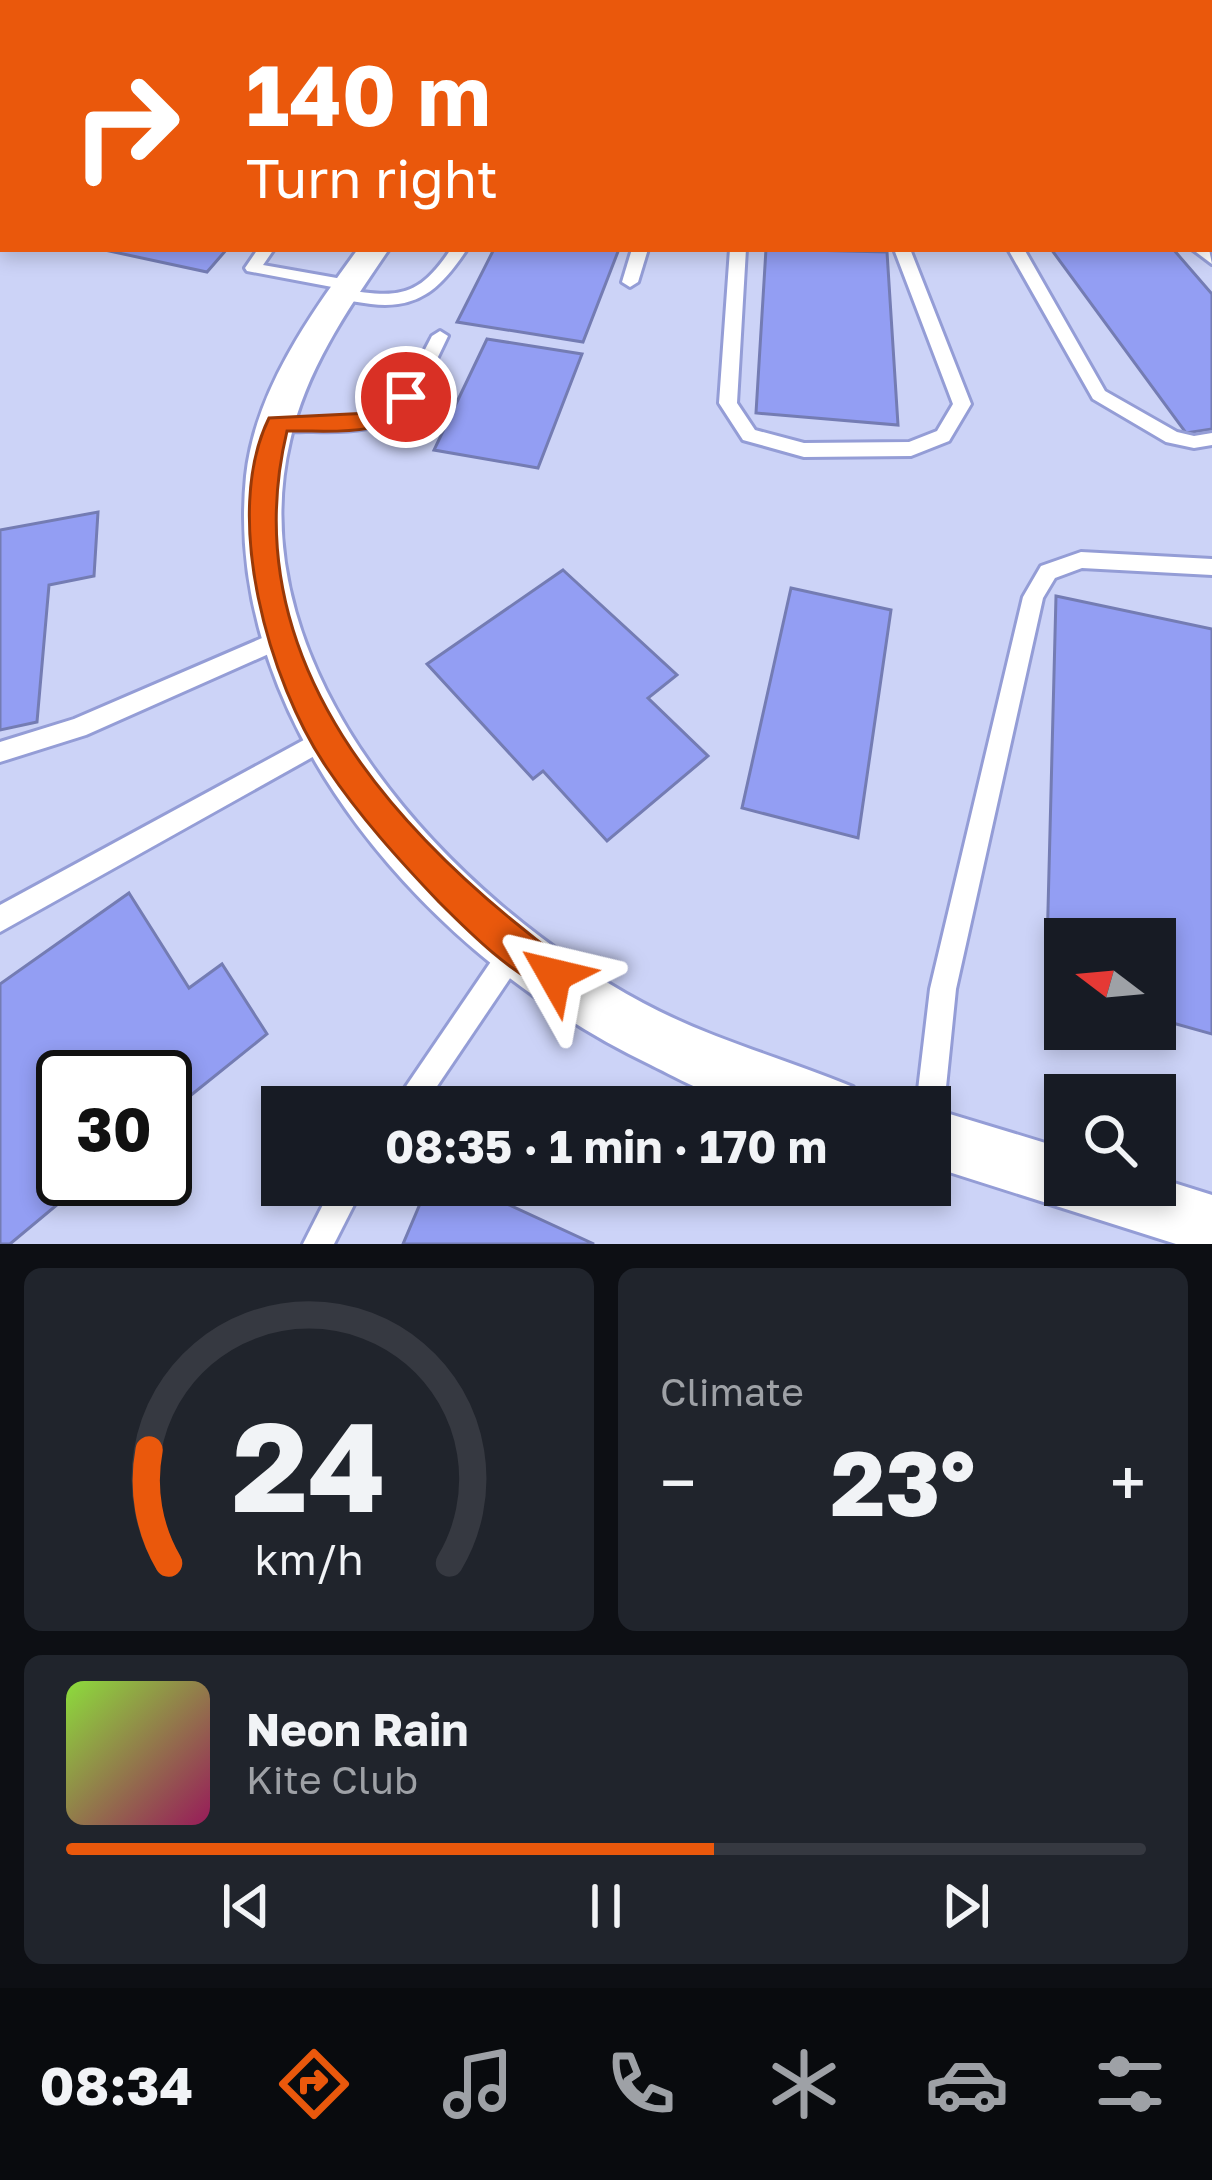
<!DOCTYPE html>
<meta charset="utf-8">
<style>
:root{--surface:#171b24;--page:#20242c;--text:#f1f3f6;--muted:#9ea1a6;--line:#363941;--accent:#ea580c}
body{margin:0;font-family:"Golos Text",sans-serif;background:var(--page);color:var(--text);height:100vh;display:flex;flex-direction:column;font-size:45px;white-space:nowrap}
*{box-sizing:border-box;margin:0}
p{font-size:39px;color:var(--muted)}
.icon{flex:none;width:66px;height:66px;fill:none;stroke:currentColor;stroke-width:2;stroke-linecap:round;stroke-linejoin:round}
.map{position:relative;height:1244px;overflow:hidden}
.drawer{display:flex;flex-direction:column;gap:24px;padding:24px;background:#0d0f14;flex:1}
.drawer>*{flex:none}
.banner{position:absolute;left:0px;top:0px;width:1212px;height:252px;box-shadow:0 6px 18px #0003;background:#ea580c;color:#fff;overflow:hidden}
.needle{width:78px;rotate:286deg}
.tools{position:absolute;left:1044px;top:918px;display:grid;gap:24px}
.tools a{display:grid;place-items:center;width:132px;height:132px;border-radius:0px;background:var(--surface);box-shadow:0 6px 18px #0003;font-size:60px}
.speed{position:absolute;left:36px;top:1050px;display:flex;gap:24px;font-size:60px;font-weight:700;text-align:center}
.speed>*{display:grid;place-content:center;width:156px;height:156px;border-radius:50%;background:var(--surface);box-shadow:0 6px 18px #0003;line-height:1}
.speed .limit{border:6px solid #111;border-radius:18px;background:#fff;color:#111}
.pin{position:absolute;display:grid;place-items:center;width:102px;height:102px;color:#fff;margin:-51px;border:6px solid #fff;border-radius:50%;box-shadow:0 3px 12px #0007}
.me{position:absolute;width:132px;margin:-66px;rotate:307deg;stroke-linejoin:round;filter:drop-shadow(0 0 9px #0008)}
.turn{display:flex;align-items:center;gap:42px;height:252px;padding:0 48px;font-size:54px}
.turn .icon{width:156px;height:156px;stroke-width:2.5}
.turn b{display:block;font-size:84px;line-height:102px}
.big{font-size:90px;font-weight:700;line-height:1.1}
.drawer .card{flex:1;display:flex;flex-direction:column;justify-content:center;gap:18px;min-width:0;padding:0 42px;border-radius:18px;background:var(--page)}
.drawer .dial{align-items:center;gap:0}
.dial svg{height:312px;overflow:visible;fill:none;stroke:var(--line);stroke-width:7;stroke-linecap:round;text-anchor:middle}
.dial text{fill:var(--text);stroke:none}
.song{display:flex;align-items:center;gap:36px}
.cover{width:144px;height:144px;border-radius:18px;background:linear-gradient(135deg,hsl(90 70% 55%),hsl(330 70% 35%))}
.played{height:12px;border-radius:6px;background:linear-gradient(90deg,var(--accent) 60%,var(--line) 60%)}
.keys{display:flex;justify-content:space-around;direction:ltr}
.heat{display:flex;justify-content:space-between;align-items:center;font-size:66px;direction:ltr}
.drawer .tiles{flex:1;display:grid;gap:24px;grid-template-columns:1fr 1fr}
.card:last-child{grid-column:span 2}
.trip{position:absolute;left:261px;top:1086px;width:690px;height:120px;border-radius:0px;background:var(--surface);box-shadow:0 6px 18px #0003;font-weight:700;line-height:120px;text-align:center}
.tabs{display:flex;height:192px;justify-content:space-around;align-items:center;background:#090b0e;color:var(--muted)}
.tabs .icon{width:84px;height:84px}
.tabs .current{color:var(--accent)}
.tabs b{font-size:54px;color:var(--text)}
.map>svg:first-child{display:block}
.building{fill:#939ef3;stroke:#747cb3;stroke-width:3}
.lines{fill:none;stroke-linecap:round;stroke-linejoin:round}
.service-casing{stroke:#949dd6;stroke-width:6}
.minor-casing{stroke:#949dd6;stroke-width:6}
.service{fill:#fff;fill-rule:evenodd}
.minor{fill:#fff;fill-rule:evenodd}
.route{fill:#ea580c;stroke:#983908;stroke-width:3}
</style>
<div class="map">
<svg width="1212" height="1244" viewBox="0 0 1212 1244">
<rect width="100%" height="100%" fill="#ccd3f7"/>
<g class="building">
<polygon points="100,249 227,249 207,272"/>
<polygon points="494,249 619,249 583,342 457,322"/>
<polygon points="766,249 887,252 898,425 756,413"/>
<polygon points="1051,249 1173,249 1212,294 1212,429 1186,433"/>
<polygon points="487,339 582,354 538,468 434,450"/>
<polygon points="98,512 94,576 49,585 37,722 0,730 0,530"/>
<polygon points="563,570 677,675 648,698 708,756 607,841 543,771 533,779 427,664"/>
<polygon points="791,588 891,610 858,838 742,808"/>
<polygon points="1056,596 1212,629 1212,1034 1155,1018 1155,939 1065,939 1065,993 1046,988"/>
<polygon points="129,893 189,988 222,964 267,1034 165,1116 165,1077 63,1077 63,1179 88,1179 10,1244 0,1244 0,984"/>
<polygon points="428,1185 466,1185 594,1244 403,1244"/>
</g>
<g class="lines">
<g class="service-casing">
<g id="service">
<polygon points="792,0 830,0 834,3 796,3"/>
<rect x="1209" y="13" width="3" height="8"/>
<polygon points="3,28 3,37 0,38 0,29"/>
<polygon points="3,50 3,58 0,59 0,51"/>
<polygon points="1209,119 1212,120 1212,128 1209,127"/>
<polygon points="1209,168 1212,169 1212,178 1209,177"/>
<polygon points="258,249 274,249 263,265 348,280 356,285 348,290 247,271 245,268"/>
<path d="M451 249H467C442 287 419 310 371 304 357 302 344 301 333 294L341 289C397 298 418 299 451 249Z"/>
<polygon points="632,249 648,249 638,282 630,287 622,282"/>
<polygon points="730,249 746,249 737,403 755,430 804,443 909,442 937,431 953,404 894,249 910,249 971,404 949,441 911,456 804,457 743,440 719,403"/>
<polygon points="1008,249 1024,249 1105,391 1177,432 1194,436 1212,433 1212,445 1194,448 1166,442 1093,399"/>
<polygon points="1192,249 1209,249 1212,264"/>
<path d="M440 331 448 336C412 411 404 434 313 431 298 431 280 433 268 424 278 416 289 418 303 418 390 421 394 410 432 336Z"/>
<polygon points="1081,552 1212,559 1212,575 1082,568 1055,578 1043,598 956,989 944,1107 940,1117 930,1121 930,1107 916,1107 930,989 1023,597 1041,566"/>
<polygon points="283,629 291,632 294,638 291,644 86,735 0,762 0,742 74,719"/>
<polygon points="326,728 334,731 337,738 334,745 0,932 0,905"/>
<polygon points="516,934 525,938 529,947 525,956 423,1107 392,1107 507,938"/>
<polygon points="333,1185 364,1185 334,1244 303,1244"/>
</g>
</g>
<g class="minor-casing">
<g id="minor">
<rect x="0" y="35" width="3" height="16"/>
<polygon points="1212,139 1212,156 1209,156 1209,140"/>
<path d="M358 249H389C348 309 306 369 290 441 235 672 456 903 643 1003 710 1039 783 1058 853 1087L861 1107C827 1107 786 1113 752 1107 719 1101 681 1080 651 1065 436 963 221 728 246 476 255 391 310 315 358 249Z"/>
<polygon points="930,1108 1065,1149 1065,1185 1155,1185 1155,1177 1212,1195 1212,1244 1176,1244 930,1166"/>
</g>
</g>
<use href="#service" class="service"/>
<use href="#minor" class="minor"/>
</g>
<path class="route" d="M406 389 415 392V403C383 439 331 430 287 431 232 661 397 837 567 963L572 975 567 987 554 992C512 975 471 934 439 902 399 860 360 817 327 768 269 683 221 515 269 418L370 413Z"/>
</svg>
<div class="tools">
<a><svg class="needle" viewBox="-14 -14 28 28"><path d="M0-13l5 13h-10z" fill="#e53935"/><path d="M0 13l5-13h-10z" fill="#9ea1a6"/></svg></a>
<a><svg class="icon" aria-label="search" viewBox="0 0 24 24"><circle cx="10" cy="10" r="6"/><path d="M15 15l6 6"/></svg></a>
</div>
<div class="speed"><div class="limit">30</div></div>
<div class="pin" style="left:406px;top:397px;background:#d93025"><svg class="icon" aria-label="arrive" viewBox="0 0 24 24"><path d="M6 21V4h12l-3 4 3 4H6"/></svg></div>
<svg class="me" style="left:554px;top:975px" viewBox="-20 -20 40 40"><path d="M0-17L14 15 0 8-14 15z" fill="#ea580c" stroke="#fff" stroke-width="4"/></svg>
<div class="trip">08:35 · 1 min · 170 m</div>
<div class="banner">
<div class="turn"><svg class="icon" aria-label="right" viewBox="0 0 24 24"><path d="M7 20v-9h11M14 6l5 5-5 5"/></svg><div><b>140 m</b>Turn right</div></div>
</div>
</div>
<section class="drawer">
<div class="tiles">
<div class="card dial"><svg viewBox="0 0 100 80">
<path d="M14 69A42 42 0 1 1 86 69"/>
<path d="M14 69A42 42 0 0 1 9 40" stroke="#ea580c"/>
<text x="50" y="56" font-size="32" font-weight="700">24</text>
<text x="50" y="72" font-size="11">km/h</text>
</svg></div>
<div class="card"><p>Climate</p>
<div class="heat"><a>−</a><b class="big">23°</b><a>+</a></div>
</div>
<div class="card">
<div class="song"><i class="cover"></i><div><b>Neon Rain</b><p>Kite Club</p></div></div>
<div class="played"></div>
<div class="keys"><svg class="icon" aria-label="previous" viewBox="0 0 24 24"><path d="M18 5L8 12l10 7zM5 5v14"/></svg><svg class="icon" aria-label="pause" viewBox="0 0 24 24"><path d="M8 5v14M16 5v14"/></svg><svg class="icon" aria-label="next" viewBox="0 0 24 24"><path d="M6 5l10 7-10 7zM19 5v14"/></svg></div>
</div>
</div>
</section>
<nav class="tabs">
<b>08:34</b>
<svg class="icon current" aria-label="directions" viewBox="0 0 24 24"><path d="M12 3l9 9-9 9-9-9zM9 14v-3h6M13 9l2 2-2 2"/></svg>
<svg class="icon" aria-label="music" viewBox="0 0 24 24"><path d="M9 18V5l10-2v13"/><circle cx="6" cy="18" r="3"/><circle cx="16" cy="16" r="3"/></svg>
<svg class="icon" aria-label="phone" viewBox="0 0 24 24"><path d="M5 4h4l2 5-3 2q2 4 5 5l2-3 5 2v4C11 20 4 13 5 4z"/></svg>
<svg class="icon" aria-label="climate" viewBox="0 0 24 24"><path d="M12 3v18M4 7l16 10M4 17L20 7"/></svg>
<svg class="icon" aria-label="car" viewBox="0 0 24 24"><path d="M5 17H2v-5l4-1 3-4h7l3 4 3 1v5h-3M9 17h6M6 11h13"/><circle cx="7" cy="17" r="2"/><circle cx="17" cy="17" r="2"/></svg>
<svg class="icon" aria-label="filters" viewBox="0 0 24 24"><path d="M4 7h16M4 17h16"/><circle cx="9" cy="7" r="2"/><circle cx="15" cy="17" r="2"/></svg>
</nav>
